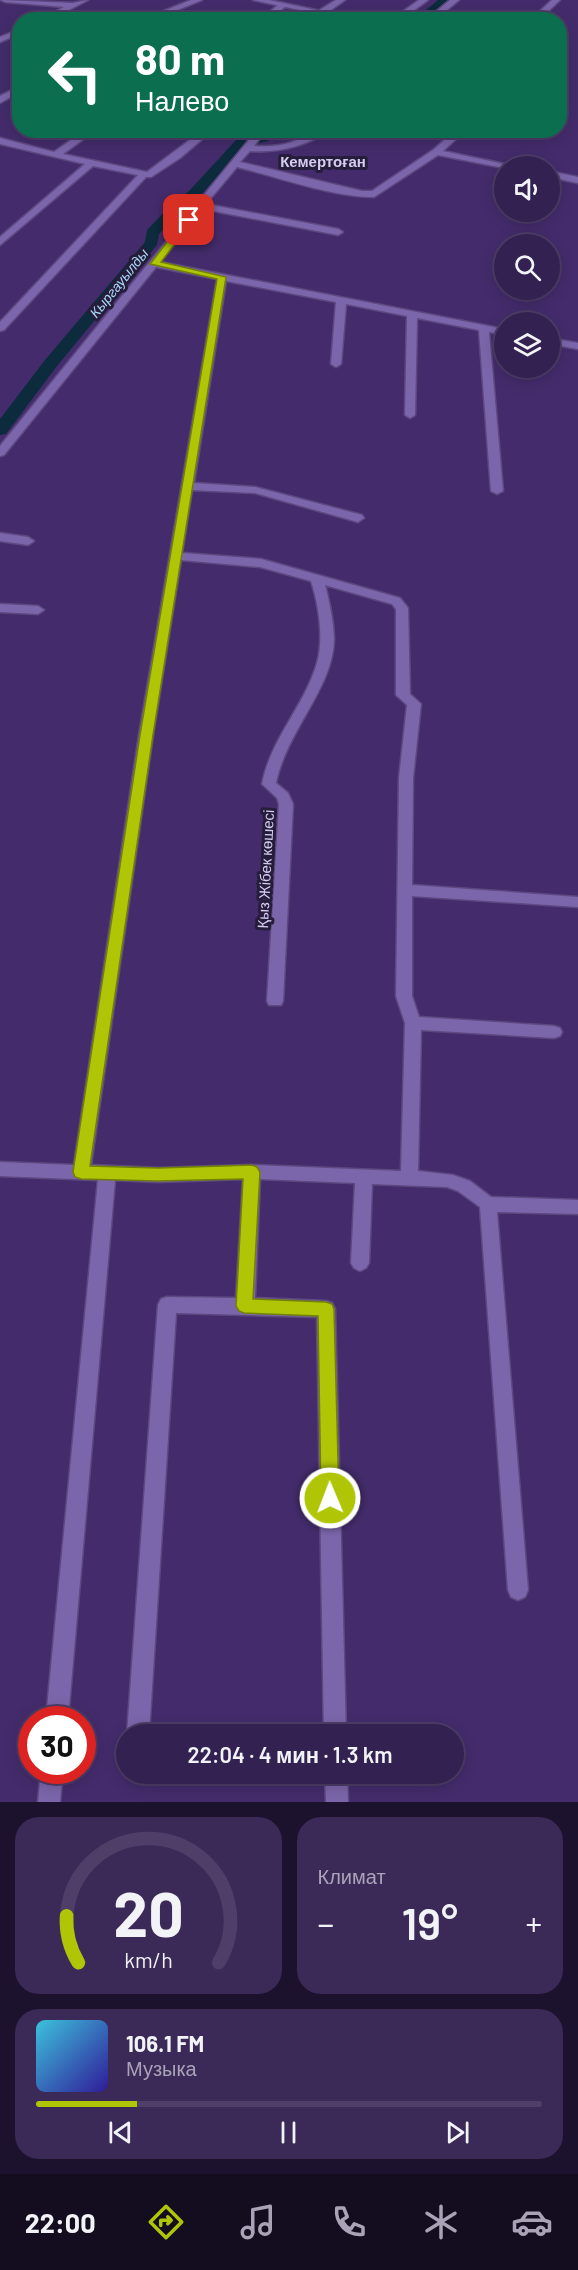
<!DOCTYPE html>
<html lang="ru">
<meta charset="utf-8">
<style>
:root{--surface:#332151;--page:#3b2958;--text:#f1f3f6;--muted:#a9a3b7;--line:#4e3e68;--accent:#afc506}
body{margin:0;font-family:Barlow,sans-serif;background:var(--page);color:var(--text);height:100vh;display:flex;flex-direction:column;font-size:22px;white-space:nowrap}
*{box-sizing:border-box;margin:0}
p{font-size:20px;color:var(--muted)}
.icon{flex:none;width:33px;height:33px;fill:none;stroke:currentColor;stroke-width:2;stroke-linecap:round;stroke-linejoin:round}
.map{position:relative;height:1802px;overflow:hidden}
.drawer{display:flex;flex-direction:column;gap:15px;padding:15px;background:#1c122d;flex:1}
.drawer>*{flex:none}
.top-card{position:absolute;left:12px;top:12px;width:555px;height:126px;border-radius:24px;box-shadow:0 3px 15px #0003,0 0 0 2px var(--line);background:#0b6e4f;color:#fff;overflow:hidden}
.controls{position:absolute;left:494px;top:156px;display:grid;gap:12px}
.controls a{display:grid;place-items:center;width:66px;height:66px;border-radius:50%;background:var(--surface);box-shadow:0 3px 15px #0003,0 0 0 2px var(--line);font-size:30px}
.speed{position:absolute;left:18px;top:1706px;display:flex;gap:12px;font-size:30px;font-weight:700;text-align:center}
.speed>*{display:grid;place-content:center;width:78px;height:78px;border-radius:50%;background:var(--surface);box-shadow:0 3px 15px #0003,0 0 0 2px var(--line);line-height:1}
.speed .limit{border:9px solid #d22;background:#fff;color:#111}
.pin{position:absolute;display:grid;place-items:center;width:51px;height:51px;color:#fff;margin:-26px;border-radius:12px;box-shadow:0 3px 9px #0006}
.me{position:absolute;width:66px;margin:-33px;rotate:359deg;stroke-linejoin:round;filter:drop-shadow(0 0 4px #0008)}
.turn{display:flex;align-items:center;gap:21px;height:126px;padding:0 24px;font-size:27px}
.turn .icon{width:78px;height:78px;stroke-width:2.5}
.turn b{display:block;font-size:42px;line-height:51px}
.big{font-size:45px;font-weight:600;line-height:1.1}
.drawer .card{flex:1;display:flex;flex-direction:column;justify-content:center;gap:9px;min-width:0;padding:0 21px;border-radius:24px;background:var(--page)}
.drawer .dial{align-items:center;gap:0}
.dial svg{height:156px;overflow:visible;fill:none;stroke:var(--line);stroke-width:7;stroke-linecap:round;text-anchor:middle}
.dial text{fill:var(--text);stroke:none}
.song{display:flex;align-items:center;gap:18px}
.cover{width:72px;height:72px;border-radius:9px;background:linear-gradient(135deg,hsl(190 70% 55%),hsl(250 70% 35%))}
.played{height:6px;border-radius:3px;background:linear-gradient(90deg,var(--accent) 20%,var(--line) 20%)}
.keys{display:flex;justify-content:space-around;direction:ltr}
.heat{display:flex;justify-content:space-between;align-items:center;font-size:33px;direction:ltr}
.drawer .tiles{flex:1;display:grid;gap:15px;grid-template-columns:1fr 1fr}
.card:last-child{grid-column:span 2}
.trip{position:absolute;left:116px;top:1724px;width:348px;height:60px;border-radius:30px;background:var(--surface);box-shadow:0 3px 15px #0003,0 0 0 2px var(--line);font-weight:600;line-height:60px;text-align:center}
.dock{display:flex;height:96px;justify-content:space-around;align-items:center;background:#140d20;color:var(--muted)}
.dock .icon{width:42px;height:42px}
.dock .on{color:var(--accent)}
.dock b{font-size:27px;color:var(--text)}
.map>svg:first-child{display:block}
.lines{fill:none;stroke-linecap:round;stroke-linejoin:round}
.river{fill:#0c2b3d;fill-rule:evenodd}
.minor-casing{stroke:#5e4880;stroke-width:3}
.secondary-casing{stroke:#5e4880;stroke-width:3}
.minor{fill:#7c66ab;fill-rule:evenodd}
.secondary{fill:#7c66ab;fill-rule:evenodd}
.route{fill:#afc506;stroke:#728004;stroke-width:1.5}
.labels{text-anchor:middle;stroke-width:6;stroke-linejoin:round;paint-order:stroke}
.far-water-label{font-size:14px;font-style:italic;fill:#a9dafa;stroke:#261d3a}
.far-quarter-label{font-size:15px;font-weight:bold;fill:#d6ccf2;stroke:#261d3a}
.street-label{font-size:15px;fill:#d6ccf2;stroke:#261d3a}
</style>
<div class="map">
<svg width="578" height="1802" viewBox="0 0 578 1802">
<rect width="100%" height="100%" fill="#442c6c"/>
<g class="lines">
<g class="river">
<polygon points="438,0 451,0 427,20 414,20"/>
<polygon points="266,130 282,130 268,141 246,146 199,197 184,208 159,234 157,245 57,366 6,434 0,435 0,419 45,360 145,242 147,230 174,202 189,191 236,140 259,135"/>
</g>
<g class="minor-casing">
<g id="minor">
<polygon points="1,0 73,3 88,0 50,20 39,20 64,7 5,2"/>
<polygon points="191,0 202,0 153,20 141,20"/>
<polygon points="336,0 345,0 324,15 318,15 318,11"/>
<polygon points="450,0 459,0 435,20 426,20"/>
<polygon points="552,0 560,0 539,20 530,20"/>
<polygon points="279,4 286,6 269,20 260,20"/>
<polygon points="20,29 20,34 0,42 0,37"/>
<polygon points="20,86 20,92 0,103 0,96"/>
<polygon points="85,130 96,130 63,154 147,172 203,130 213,130 180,158 151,177 146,177 4,330 0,331 0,322 138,175 93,166 0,245 0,237 85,164 0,144 0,138 54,152"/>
<path d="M257 130H266L254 146C267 147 280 146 292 142 305 137 315 130 329 130 306 147 277 153 250 151L240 162 362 191H372L433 150 456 130H466L443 151 514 166 504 168 438 155 374 197C332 197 278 177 237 167L206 204 338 229 343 232 338 235 203 209 160 262 504 329V335L489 332 503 491 497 494 491 491 479 330 417 318 415 415 410 418 405 415 407 316 346 304 341 364 336 367 331 364 336 302 226 281 194 483 255 487 362 515 364 518 358 522 255 493 192 490 182 553 261 559 400 598 408 608 410 694 421 704 413 778 412 885 578 897V907L412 896V996L419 1017 554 1026 560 1028 562 1032 560 1036 554 1038 421 1030 418 1171 453 1175 470 1181 491 1197 578 1200V1214L497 1212 528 1590 525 1597 518 1600 511 1597 508 1590 480 1207 458 1191 447 1187 372 1184 369 1263 366 1268 360 1271 354 1268 351 1263 355 1183 260 1179 255 1298 326 1301 332 1303 335 1309 346 1734H324L317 1317 176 1313 149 1734H127L158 1305 161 1299 167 1297 236 1298 243 1179 158 1182 115 1180 68 1719H46L98 1180 0 1176V1162L74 1165 139 735 217 279 156 267 4 455 0 456V446ZM181 560 260 567 311 581C319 606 324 638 317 663 304 707 271 738 262 784L277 798 279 804 267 1001 269 1005H281L283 1001 293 804 288 793 276 783C286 732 333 688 334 640 334 625 329 600 325 585L392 604 396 609V695L407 705 399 778 396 996 405 1023 401 1171 252 1165 158 1168 91 1165 153 735Z"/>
<polygon points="549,171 578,177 578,183 549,177"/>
<polygon points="549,338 578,343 578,349 549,344"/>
<polygon points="0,533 28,537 34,541 28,545 0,541"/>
<polygon points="0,604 38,606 44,610 38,614 0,612"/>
<polygon points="41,1770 63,1770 60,1802 38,1802"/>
<polygon points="325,1773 347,1773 348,1802 326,1802"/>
</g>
</g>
<g class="secondary-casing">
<g id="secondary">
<polygon points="253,0 269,0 364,20 346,20"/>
<polygon points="419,0 428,0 401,20 391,20"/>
</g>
</g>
<use href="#minor" class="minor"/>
<use href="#secondary" class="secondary"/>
</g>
<polygon class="route" points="186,218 193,220 161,262 226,277 153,735 90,1166 158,1168 252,1165 257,1167 260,1172 253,1299 326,1302 332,1304 334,1309 339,1498 336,1504 330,1507 324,1504 321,1498 318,1316 244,1313 239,1311 236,1306 243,1179 158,1181 81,1179 75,1177 73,1172 140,735 217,279 150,264"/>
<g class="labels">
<g class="far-water-label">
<text transform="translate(119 283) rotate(-51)" y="5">Кыргауылды</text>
</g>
<g class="far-quarter-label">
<text x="323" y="167">Кемертоған</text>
</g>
<g class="street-label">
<text transform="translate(266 869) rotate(-87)" y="5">Қыз Жібек көшесі</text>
</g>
</g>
</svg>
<div class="controls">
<a><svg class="icon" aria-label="sound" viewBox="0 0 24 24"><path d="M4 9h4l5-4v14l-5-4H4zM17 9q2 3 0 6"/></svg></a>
<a><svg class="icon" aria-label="search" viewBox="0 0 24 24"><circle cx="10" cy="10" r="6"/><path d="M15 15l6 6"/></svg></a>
<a><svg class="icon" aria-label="layers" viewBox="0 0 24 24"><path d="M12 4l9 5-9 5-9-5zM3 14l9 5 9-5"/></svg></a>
</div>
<div class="speed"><div class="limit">30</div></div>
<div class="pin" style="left:189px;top:220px;background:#d93025"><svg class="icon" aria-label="arrive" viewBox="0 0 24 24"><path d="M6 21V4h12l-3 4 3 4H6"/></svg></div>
<svg class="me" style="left:330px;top:1498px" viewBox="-20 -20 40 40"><circle r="17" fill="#afc506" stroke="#fff" stroke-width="3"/><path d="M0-11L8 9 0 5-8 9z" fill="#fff"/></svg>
<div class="trip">22:04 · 4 мин · 1.3 km</div>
<div class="top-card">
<div class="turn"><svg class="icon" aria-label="left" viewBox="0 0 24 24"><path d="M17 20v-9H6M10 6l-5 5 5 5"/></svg><div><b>80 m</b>Налево</div></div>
</div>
</div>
<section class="drawer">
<div class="tiles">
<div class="card dial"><svg viewBox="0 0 100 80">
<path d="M14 69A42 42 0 1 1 86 69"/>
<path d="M14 69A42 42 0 0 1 8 45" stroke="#afc506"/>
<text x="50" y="56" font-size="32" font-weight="700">20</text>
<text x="50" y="72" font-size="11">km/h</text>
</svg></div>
<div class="card"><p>Климат</p>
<div class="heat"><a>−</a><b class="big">19°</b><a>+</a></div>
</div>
<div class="card">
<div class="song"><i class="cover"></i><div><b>106.1 FM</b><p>Музыка</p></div></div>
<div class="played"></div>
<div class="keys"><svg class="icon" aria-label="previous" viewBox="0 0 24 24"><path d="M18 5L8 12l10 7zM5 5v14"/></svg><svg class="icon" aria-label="pause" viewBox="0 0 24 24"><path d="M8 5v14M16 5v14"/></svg><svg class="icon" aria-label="next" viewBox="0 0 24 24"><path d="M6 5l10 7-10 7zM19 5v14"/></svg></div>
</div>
</div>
</section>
<nav class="dock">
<b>22:00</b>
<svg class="icon on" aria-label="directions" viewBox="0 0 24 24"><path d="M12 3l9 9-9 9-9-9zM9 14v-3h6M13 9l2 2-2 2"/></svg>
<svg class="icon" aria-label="music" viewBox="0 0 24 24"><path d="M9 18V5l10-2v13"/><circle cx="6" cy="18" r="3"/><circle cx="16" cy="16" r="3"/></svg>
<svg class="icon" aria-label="phone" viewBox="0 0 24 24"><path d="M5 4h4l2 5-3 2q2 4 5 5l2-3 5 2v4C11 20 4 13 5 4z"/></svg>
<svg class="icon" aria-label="climate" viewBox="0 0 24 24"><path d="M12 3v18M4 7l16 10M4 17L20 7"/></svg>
<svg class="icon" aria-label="car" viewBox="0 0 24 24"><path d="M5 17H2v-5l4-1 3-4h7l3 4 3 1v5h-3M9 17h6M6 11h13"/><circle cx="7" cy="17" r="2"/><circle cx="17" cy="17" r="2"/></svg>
</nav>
